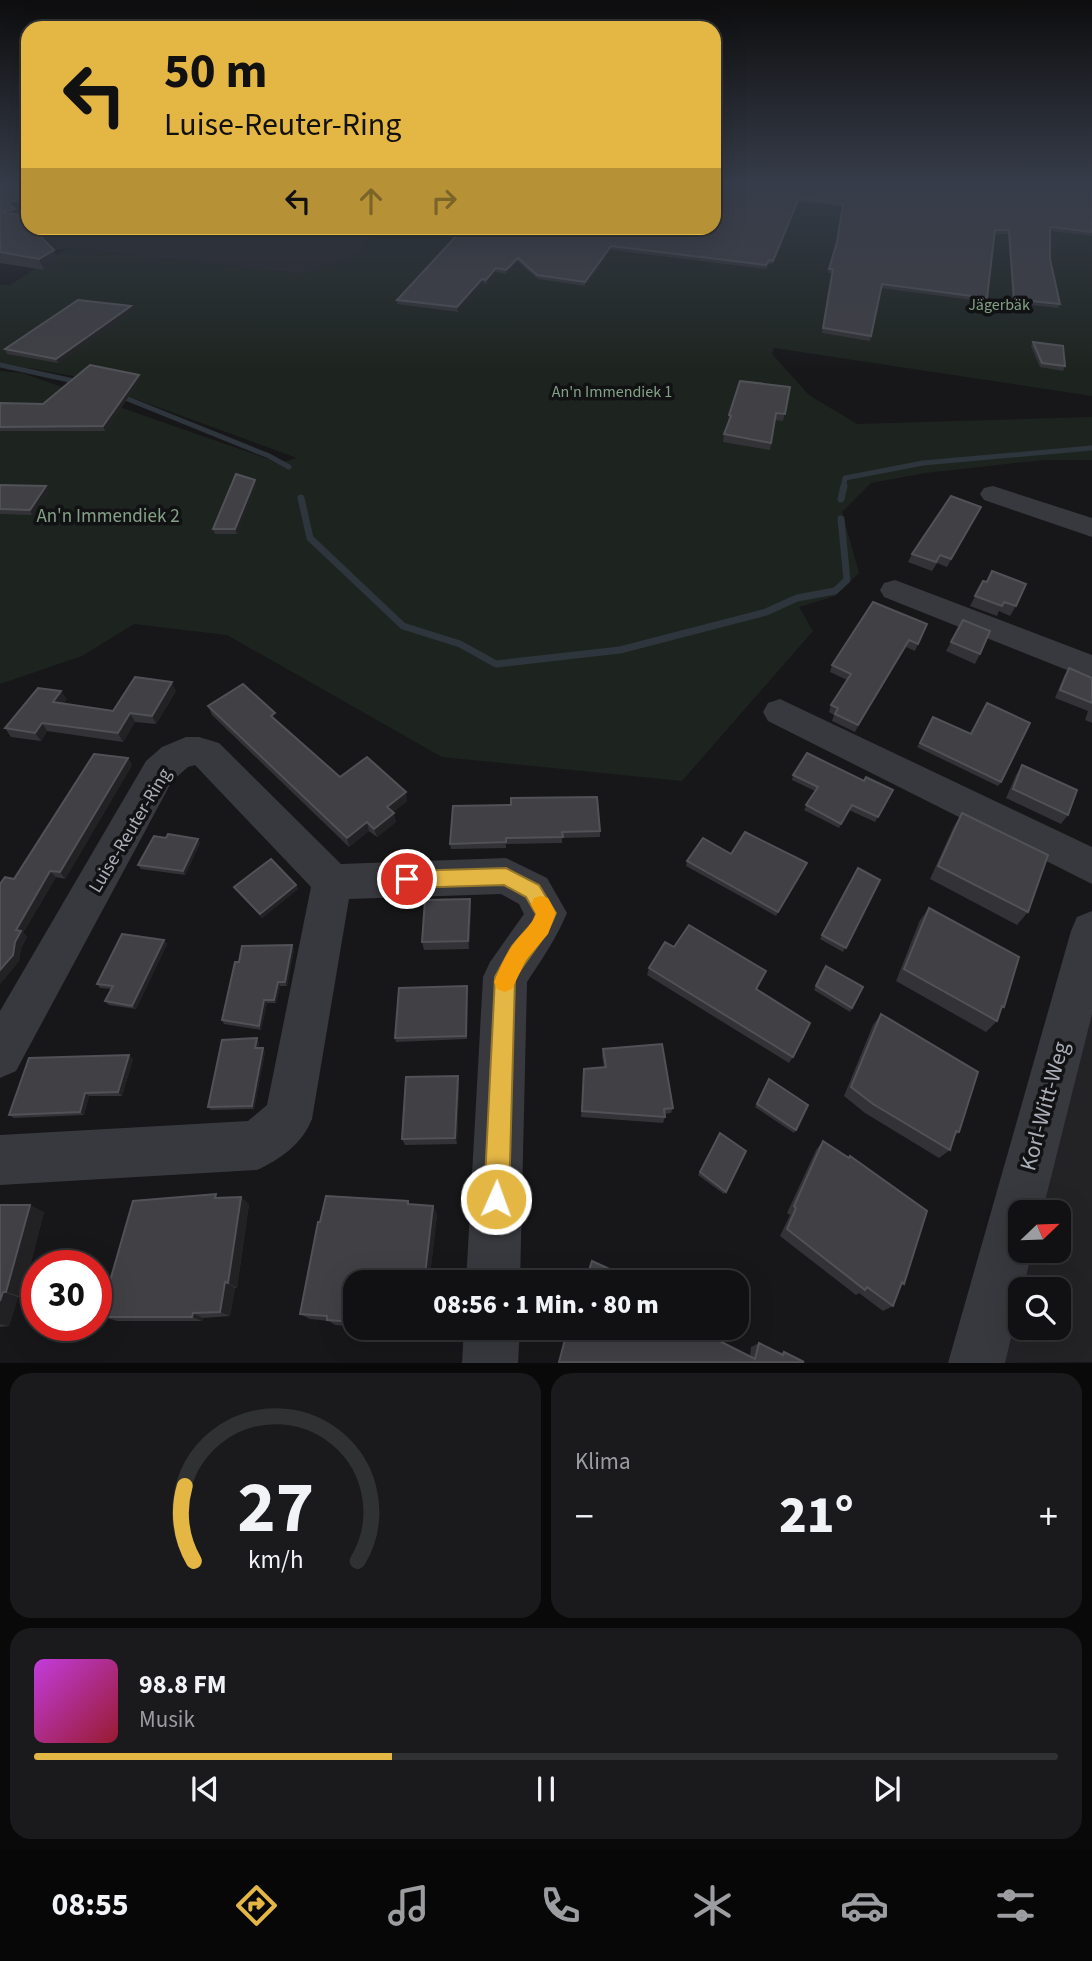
<!DOCTYPE html>
<html lang="de">
<meta charset="utf-8">
<style>
:root{--surface:#111113;--page:#1a1a1c;--text:#f1f3f6;--muted:#9c9da0;--line:#303133;--accent:#e4b644}
body{margin:0;font-family:"Source Sans 3",sans-serif;background:var(--page);color:var(--text);height:100vh;display:flex;flex-direction:column;font-size:26px;white-space:nowrap}
*{box-sizing:border-box;margin:0}
p{font-size:23px;color:var(--muted)}
.icon{flex:none;width:38px;height:38px;fill:none;stroke:currentColor;stroke-width:2;stroke-linecap:round;stroke-linejoin:round}
.map{position:relative;height:1363px;overflow:hidden}
.side{display:flex;flex-direction:column;gap:10px;padding:10px;background:#09090a;flex:1}
.side>*{flex:none}
.banner{position:absolute;left:21px;top:21px;width:700px;height:214px;border-radius:21px;box-shadow:0 7px 28px #0002,0 0 0 2px var(--line);background:#e4b644;color:#111;overflow:hidden}
.needle{width:46px;rotate:67deg}
.controls{position:absolute;left:1008px;top:1200px;display:grid;gap:14px}
.controls a{display:grid;place-items:center;width:63px;height:63px;border-radius:14px;background:var(--surface);box-shadow:0 7px 28px #0002,0 0 0 2px var(--line);font-size:35px}
.speed{position:absolute;left:21px;top:1250px;display:flex;gap:14px;font-size:35px;font-weight:700;text-align:center}
.speed>*{display:grid;place-content:center;width:91px;height:91px;border-radius:50%;background:var(--surface);box-shadow:0 7px 28px #0002,0 0 0 2px var(--line);line-height:1}
.speed .limit{border:10px solid #d22;background:#fff;color:#111}
.pin{position:absolute;display:grid;place-items:center;width:60px;height:60px;color:#fff;margin:-30px;border:4px solid #fff;border-radius:50%;box-shadow:0 2px 7px #0007}
.me{position:absolute;width:77px;margin:-38px;rotate:2deg;stroke-linejoin:round;filter:drop-shadow(0 0 5px #0008)}
.turn{display:flex;align-items:center;gap:24px;height:147px;padding:0 28px;font-size:32px}
.turn .icon{width:91px;height:91px;stroke-width:2.5}
.turn b{display:block;font-size:49px;line-height:60px}
.lanes{display:flex;align-items:center;height:66px;padding:0 28px;background:#0003;justify-content:center;gap:35px;direction:ltr}
.lanes .off{opacity:.35}
.big{font-size:52px;font-weight:800;line-height:1.1}
.side .widget{flex:1;display:flex;flex-direction:column;justify-content:center;gap:10px;min-width:0;padding:0 24px;border-radius:21px;background:var(--page)}
.side .dial{align-items:center;gap:0}
.dial svg{height:182px;overflow:visible;fill:none;stroke:var(--line);stroke-width:7;stroke-linecap:round;text-anchor:middle}
.dial text{fill:var(--text);stroke:none}
.song{display:flex;align-items:center;gap:21px}
.cover{width:84px;height:84px;border-radius:10px;background:linear-gradient(135deg,hsl(290 70% 55%),hsl(350 70% 35%))}
.played{height:7px;border-radius:4px;background:linear-gradient(90deg,var(--accent) 35%,var(--line) 35%)}
.keys{display:flex;justify-content:space-around;direction:ltr}
.heat{display:flex;justify-content:space-between;align-items:center;font-size:38px;direction:ltr}
.side .tiles{flex:1;display:grid;gap:10px;grid-template-columns:1fr 1fr}
.widget:last-child{grid-column:span 2}
.trip{position:absolute;left:343px;top:1270px;width:406px;height:70px;border-radius:21px;background:var(--surface);box-shadow:0 7px 28px #0002,0 0 0 2px var(--line);font-weight:800;line-height:70px;text-align:center}
.menu{display:flex;height:112px;justify-content:space-around;align-items:center;background:#070708;color:var(--muted)}
.menu .icon{width:49px;height:49px}
.menu .active{color:var(--accent)}
.menu b{font-size:32px;color:var(--text)}
.map>svg:first-child{display:block}
.built{fill:#232326;fill-rule:evenodd}
.green{fill:#1d241f}
.lines{fill:none;stroke-linecap:round;stroke-linejoin:round}
.stream-far1{stroke:#2e353c;stroke-width:5}
.stream{stroke:#2e353c;stroke-width:7}
.minor{fill:#38393e;fill-rule:evenodd}
.wall{fill:#333337}
.shaded-wall{fill:#222225}
.building{fill:#404045;stroke:#505257;stroke-width:2}
.route{fill:#e4b644;stroke:#94762c;stroke-width:2}
.slow{fill:#f59e0b}
.labels{text-anchor:middle;stroke-width:7;stroke-linejoin:round;paint-order:stroke}
.far-park-label{font-size:16px;fill:#83a186;stroke:#121214}
.park-label{font-size:19px;fill:#83a186;stroke:#121214}
.street-label{font-size:19px;fill:#aaaeb8;stroke:#121214}
.near-street-label{font-size:23px;fill:#aaaeb8;stroke:#121214}
</style>
<div class="map">
<svg width="1092" height="1363" viewBox="0 0 1092 1363">
<rect width="100%" height="100%" fill="#171719"/>
<g class="built">
<polygon points="0,181 28,181 28,228 374,228 363,252 305,274 67,248 0,259"/>
<path d="M1092 931V1362L976 1363ZM1020 1213H1059V1251H1020ZM1020 1290H1059V1328H1020Z"/>
</g>
<polygon class="green" points="714,181 1092,181 1092,396 774,348 772,354 809,395 857,424 1092,417 1092,460 1044,460 925,473 871,483 842,512 859,573 835,596 799,607 813,631 682,781 442,757 227,635 134,624 82,656 0,684 0,371 22,373 280,463 297,458 73,376 0,363 0,285 10,285 67,248 305,274 363,252 374,228 714,228"/>
<g class="lines">
<g class="stream-far1">
<polyline points="0,365 83,383"/>
<polyline points="118,395 269,456 289,467"/>
<polyline points="843,488 845,478 923,463 1092,448"/>
</g>
<g class="stream">
<polyline points="301,498 310,538 403,626 460,644 496,664 620,650 766,612 797,598 835,591 847,580 841,519"/>
<polyline points="841,499 844,486"/>
</g>
<g class="minor">
<polygon points="993,486 1092,518 1092,537 984,500 980,494 984,488"/>
<polygon points="895,580 1092,655 1092,680 884,597 880,590 884,583"/>
<polygon points="780,699 1092,847 1092,884 768,721 763,712 768,703"/>
<path d="M186 737H199L219 743 341 864 506 858 547 878 567 913C556 939 542 959 527 982L520 1283H466L483 977 490 962 524 914 519 904 501 894 349 899 312 1119C302 1144 281 1159 257 1170L0 1185V1135L248 1121 267 1105 311 887 195 765 188 767 172 781 16 1071 0 1078V1011L146 761 162 747Z"/>
<polygon points="1092,911 1092,1014 1042,1213 1020,1213 1020,1251 1032,1251 1023,1290 1020,1290 1020,1300 1005,1363 948,1363 1071,931 1077,917"/>
<polygon points="464,1328 520,1328 518,1363 462,1363"/>
</g>
</g>
<g class="wall">
<polygon points="0,181 17,214 59,262 44,270 0,263"/>
<polygon points="714,181 1092,181 1092,236 1050,231 1050,259 1060,304 1058,308 1013,303 1008,234 994,234 987,298 986,302 881,288 870,341 822,333 832,273 828,273 837,244 842,207 798,202 772,265 768,264 766,269 611,250 585,286 538,279 518,262 506,274 496,272 487,284 483,283 458,312 397,304 397,300 456,236 438,233 438,229"/>
<polygon points="133,311 58,363 7,354 5,349"/>
<polygon points="1033,342 1065,366 1063,371 1040,367 1031,346"/>
<polygon points="140,380 105,431 0,431 0,403 43,404"/>
<polygon points="790,387 783,421 775,420 770,450 723,442 724,434 728,423 729,415"/>
<polygon points="255,480 257,484 237,534 215,534 213,529"/>
<polygon points="0,485 49,491 32,515 0,514"/>
<polygon points="981,507 947,567 937,563 932,571 908,562 912,554"/>
<polygon points="983,581 1016,606 1010,616 999,611 997,616 970,606"/>
<polygon points="963,620 980,654 975,664 946,651"/>
<polygon points="927,624 915,651 906,647 855,732 832,721 834,715 829,712 831,705 847,680 830,672 832,665"/>
<polygon points="1069,668 1092,678 1092,723 1085,720 1088,711 1055,698 1064,676"/>
<polygon points="176,691 156,724 135,722 123,742 47,731 41,741 11,737 5,728 67,699 63,704 113,711"/>
<polygon points="208,706 279,722 340,777 407,801 393,812 396,822 377,837 369,831 349,847 212,715"/>
<polygon points="933,717 1001,782 998,786 917,747"/>
<polygon points="128,758 132,765 65,879 56,877 23,933 27,937 21,948 19,961 0,984 0,884 14,879"/>
<polygon points="1022,765 1068,815 1061,824 1006,798 1016,775"/>
<polygon points="793,775 864,781 893,790 875,822 849,810 839,828 804,810 815,791 792,780"/>
<polygon points="453,806 600,831 600,837 562,838 562,843 506,844 506,848 451,849 450,844"/>
<polygon points="962,813 1028,912 1017,925 930,879 954,826"/>
<polygon points="200,843 185,875 141,869 138,865"/>
<polygon points="731,854 805,868 776,916 686,866 687,861"/>
<polygon points="858,868 880,880 843,952 820,939"/>
<polygon points="296,885 298,889 262,918 237,891 234,887"/>
<polygon points="471,907 469,949 424,950 422,942"/>
<polygon points="929,908 1004,1007 1000,1011 997,1021 986,1032 896,981 920,920"/>
<polygon points="164,940 167,944 136,1009 109,1005 105,1001 111,989 100,988 97,984"/>
<polygon points="674,947 766,971 757,990 793,1057 789,1063 647,975 649,968"/>
<polygon points="294,949 287,986 280,986 276,1003 267,1003 261,1030 224,1024 222,1020 239,962"/>
<polygon points="826,966 852,1008 850,1012 814,990"/>
<polygon points="467,986 467,1039 396,1042 395,1038"/>
<polygon points="881,1014 959,1132 955,1136 950,1150 939,1158 865,1113 844,1096 873,1025"/>
<polygon points="259,1042 258,1048 265,1052 254,1109 211,1110 208,1107"/>
<polygon points="603,1049 673,1108 671,1113 665,1114 665,1117 663,1123 581,1117 584,1069 604,1067 602,1056"/>
<polygon points="133,1059 122,1096 89,1096 84,1115 14,1118 9,1115"/>
<polygon points="458,1076 459,1082 457,1144 405,1145 402,1139"/>
<polygon points="769,1079 796,1130 794,1133 755,1107"/>
<polygon points="720,1133 726,1192 724,1194 698,1175"/>
<polygon points="823,1141 848,1158 850,1156 904,1284 901,1286 893,1306 883,1311 859,1293 856,1295 780,1236 790,1215 787,1213 816,1150"/>
<polygon points="219,1197 249,1204 237,1288 235,1288 230,1316 203,1318 202,1321 117,1321 104,1317 111,1289 108,1288"/>
<polygon points="408,1201 409,1204 433,1206 437,1215 429,1283 355,1283 355,1327 335,1325 329,1321 310,1319 300,1314 320,1222"/>
<polygon points="0,1205 44,1212 22,1297 18,1297 9,1326 0,1327"/>
<polygon points="371,1328 394,1328 394,1330"/>
<polygon points="759,1343 780,1353 784,1352 804,1362 559,1362 750,1356 751,1347"/>
</g>
<g class="shaded-wall">
<polygon points="19,181 28,206 28,211 16,213 19,221 0,212 7,202"/>
<polygon points="799,198 798,202 772,265 773,261"/>
<polygon points="611,246 611,250 585,286 585,282"/>
<polygon points="54,250 59,262 44,270 39,259"/>
<polygon points="518,258 518,262 506,274 506,270"/>
<polygon points="496,268 496,272 487,284 486,280"/>
<polygon points="482,279 483,283 458,312 457,307"/>
<polygon points="131,306 133,311 58,363 56,359"/>
<polygon points="139,375 140,380 105,431 103,426"/>
<polygon points="255,480 257,484 237,534 235,529"/>
<polygon points="46,486 49,491 32,515 30,510"/>
<polygon points="981,507 977,515 947,567 951,559"/>
<polygon points="909,640 906,647 855,732 858,725"/>
<polygon points="172,682 176,691 156,724 152,716"/>
<polygon points="61,691 67,699 59,711 53,702"/>
<polygon points="130,713 135,722 123,742 118,733"/>
<polygon points="42,723 47,731 41,741 35,733"/>
<polygon points="128,758 132,765 65,879 60,872"/>
<polygon points="406,792 407,801 389,815 387,807"/>
<polygon points="394,813 396,822 377,837 374,829"/>
<polygon points="367,822 369,831 349,847 347,838"/>
<polygon points="198,839 200,843 185,875 183,871"/>
<polygon points="50,871 56,877 23,933 27,937 21,948 19,961 0,984 0,970 16,930"/>
<polygon points="296,885 298,889 262,918 260,914"/>
<polygon points="470,899 471,907 469,949 468,941"/>
<polygon points="164,940 167,944 136,1009 132,1006"/>
<polygon points="292,945 294,949 287,986 285,982"/>
<polygon points="278,982 280,986 276,1003 274,1000"/>
<polygon points="264,1000 267,1003 261,1030 259,1026"/>
<polygon points="257,1038 259,1042 257,1052 255,1048"/>
<polygon points="263,1048 265,1052 254,1109 252,1106"/>
<polygon points="129,1055 133,1059 122,1096 118,1092"/>
<polygon points="458,1076 459,1082 457,1144 455,1138"/>
<polygon points="85,1093 89,1096 84,1115 80,1112"/>
<polygon points="241,1197 249,1204 237,1288 228,1283"/>
<polygon points="30,1205 44,1212 22,1297 6,1292"/>
<polygon points="433,1206 437,1215 429,1283 424,1283"/>
<polygon points="225,1282 235,1288 230,1316 220,1312"/>
<polygon points="3,1292 18,1297 9,1326 0,1324 0,1301"/>
<polygon points="193,1313 203,1318 202,1321 192,1317"/>
</g>
<g class="building">
<polygon points="0,181 18,181 25,199 7,202 15,209 0,212 20,215 28,223 28,228 32,228 54,250 39,259 0,252"/>
<polygon points="714,181 1092,181 1092,232 1050,227 1050,259 1060,304 1014,299 1009,230 995,230 987,298 882,284 871,336 823,328 833,269 829,269 837,242 843,204 799,198 773,261 769,260 766,265 611,246 585,282 537,275 518,258 506,270 496,268 486,280 482,279 457,307 397,300 459,233 438,229 439,228 714,228"/>
<polygon points="78,300 131,306 56,359 5,349"/>
<polygon points="1033,342 1063,346 1065,366 1042,363"/>
<polygon points="90,365 139,375 103,426 0,427 0,403 43,404"/>
<polygon points="740,381 790,387 785,414 776,413 771,443 724,434 731,416 729,415"/>
<polygon points="236,474 255,480 235,529 213,529"/>
<polygon points="0,485 46,486 30,510 0,509"/>
<polygon points="951,496 981,507 951,559 940,555 936,562 912,554"/>
<polygon points="992,571 1026,584 1016,606 1004,602 1002,606 975,596 983,581 987,582"/>
<polygon points="873,602 927,624 918,644 909,640 858,725 835,714 838,708 831,705 851,674 832,665"/>
<polygon points="963,620 990,631 980,654 951,642"/>
<polygon points="1069,668 1092,678 1092,703 1060,690"/>
<polygon points="135,677 172,682 152,716 130,713 118,733 42,723 35,733 5,728 38,688 61,691 53,702 113,711"/>
<polygon points="243,684 275,713 271,716 340,777 367,757 406,792 387,807 394,813 374,829 367,822 347,838 208,706"/>
<polygon points="987,703 1030,723 1001,782 920,743 933,717 971,734"/>
<polygon points="807,753 864,781 866,777 893,790 878,817 852,805 841,824 806,805 818,787 793,775"/>
<polygon points="94,754 128,758 60,872 50,871 16,930 21,931 15,942 13,955 0,970 0,884 5,877 14,879"/>
<polygon points="1022,765 1077,790 1068,815 1013,789"/>
<polygon points="597,797 600,831 562,832 563,837 506,838 506,842 450,844 453,806 511,805 511,798"/>
<polygon points="962,813 1048,855 1028,912 938,866"/>
<polygon points="745,832 807,863 778,912 687,861 703,838 731,854"/>
<polygon points="168,834 198,839 183,871 138,865 154,836 166,838"/>
<polygon points="271,859 296,885 260,914 234,887"/>
<polygon points="858,868 880,880 846,948 822,935"/>
<polygon points="470,899 468,941 422,942 425,900"/>
<polygon points="929,908 1019,957 1004,1007 1002,1006 997,1021 904,969"/>
<polygon points="689,925 766,971 756,989 810,1023 793,1057 649,968 665,942 674,947"/>
<polygon points="122,934 164,940 132,1006 105,1001 113,986 97,984"/>
<polygon points="292,945 285,982 278,982 274,1000 264,1000 259,1026 222,1020 235,962 239,962 242,946"/>
<polygon points="826,966 863,987 852,1008 816,986"/>
<polygon points="467,986 466,1036 395,1038 399,988"/>
<polygon points="881,1014 978,1072 959,1132 956,1131 950,1150 873,1104 851,1087"/>
<polygon points="257,1038 255,1048 263,1048 252,1106 208,1107 222,1040"/>
<polygon points="662,1044 673,1108 664,1109 665,1117 582,1111 584,1069 606,1067 603,1049"/>
<polygon points="129,1055 118,1092 85,1093 80,1112 9,1115 29,1058"/>
<polygon points="458,1076 455,1138 402,1139 406,1077"/>
<polygon points="769,1079 808,1105 796,1130 757,1104"/>
<polygon points="720,1133 746,1151 726,1192 700,1172"/>
<polygon points="823,1141 849,1158 850,1156 927,1211 904,1284 902,1282 893,1306 867,1287 865,1290 787,1229 796,1208 794,1206"/>
<polygon points="216,1194 215,1198 241,1197 228,1283 225,1282 220,1312 193,1313 192,1317 104,1317 111,1287 108,1288 133,1201"/>
<polygon points="326,1196 408,1201 408,1204 433,1206 424,1283 355,1283 355,1322 327,1320 327,1316 300,1314 318,1222 320,1222"/>
<polygon points="0,1205 30,1205 6,1292 3,1292 0,1301"/>
<polygon points="592,1261 640,1283 585,1283"/>
<polygon points="568,1328 694,1328 755,1359 759,1343 783,1355 784,1352 804,1362 559,1362"/>
</g>
<linearGradient id="sky" x2="0" y2="1"><stop stop-color="#0d0d0e"/><stop offset="0.49" stop-color="#363c49"/><stop offset="1" stop-color="#363c49" stop-opacity="0"/></linearGradient>
<rect width="1092" height="372" fill="url(#sky)"/>
<path class="route" d="M506 868 539 885 556 913C547 938 528 956 515 979L509 1199 505 1208 496 1212 488 1208 484 1199 495 977 512 946 533 922 536 914 526 897 504 885 407 888 400 885 397 879 400 873 407 871Z"/>
<path class="slow" d="M541 896 548 898 556 913 548 934 526 960 512 989 505 992 497 989 494 982C499 970 505 956 512 946 520 934 531 927 536 914L531 905 534 898Z"/>
<g class="labels">
<g class="far-park-label">
<text x="999" y="310">Jägerbäk</text>
<text x="612" y="397">An'n Immendiek 1</text>
</g>
<g class="park-label">
<text x="108" y="522">An'n Immendiek 2</text>
</g>
<g class="street-label">
<text transform="translate(129 830) rotate(-59)" y="7">Luise-Reuter-Ring</text>
</g>
<g class="near-street-label">
<text transform="translate(1044 1106) rotate(-75)" y="8">Korl-Witt-Weg</text>
</g>
</g>
</svg>
<div class="controls">
<a><svg class="needle" viewBox="-14 -14 28 28"><path d="M0-13l5 13h-10z" fill="#e53935"/><path d="M0 13l5-13h-10z" fill="#9c9da0"/></svg></a>
<a><svg class="icon" aria-label="search" viewBox="0 0 24 24"><circle cx="10" cy="10" r="6"/><path d="M15 15l6 6"/></svg></a>
</div>
<div class="speed"><div class="limit">30</div></div>
<div class="pin" style="left:407px;top:879px;background:#d93025"><svg class="icon" aria-label="arrive" viewBox="0 0 24 24"><path d="M6 21V4h12l-3 4 3 4H6"/></svg></div>
<svg class="me" style="left:496px;top:1199px" viewBox="-20 -20 40 40"><circle r="17" fill="#e4b644" stroke="#fff" stroke-width="3"/><path d="M0-11L8 9 0 5-8 9z" fill="#fff"/></svg>
<div class="trip">08:56 · 1 Min. · 80 m</div>
<div class="banner">
<div class="turn"><svg class="icon" aria-label="left" viewBox="0 0 24 24"><path d="M17 20v-9H6M10 6l-5 5 5 5"/></svg><div><b>50 m</b>Luise-Reuter-Ring</div></div>
<div class="lanes"><svg class="icon" aria-label="left" viewBox="0 0 24 24"><path d="M17 20v-9H6M10 6l-5 5 5 5"/></svg><svg class="icon off" aria-label="ahead" viewBox="0 0 24 24"><path d="M12 20V5M6 11l6-6 6 6"/></svg><svg class="icon off" aria-label="right" viewBox="0 0 24 24"><path d="M7 20v-9h11M14 6l5 5-5 5"/></svg></div>
</div>
</div>
<section class="side">
<div class="tiles">
<div class="widget dial"><svg viewBox="0 0 100 80">
<path d="M14 69A42 42 0 1 1 86 69"/>
<path d="M14 69A42 42 0 0 1 10 36" stroke="#e4b644"/>
<text x="50" y="56" font-size="32" font-weight="700">27</text>
<text x="50" y="72" font-size="11">km/h</text>
</svg></div>
<div class="widget"><p>Klima</p>
<div class="heat"><a>−</a><b class="big">21°</b><a>+</a></div>
</div>
<div class="widget">
<div class="song"><i class="cover"></i><div><b>98.8 FM</b><p>Musik</p></div></div>
<div class="played"></div>
<div class="keys"><svg class="icon" aria-label="previous" viewBox="0 0 24 24"><path d="M18 5L8 12l10 7zM5 5v14"/></svg><svg class="icon" aria-label="pause" viewBox="0 0 24 24"><path d="M8 5v14M16 5v14"/></svg><svg class="icon" aria-label="next" viewBox="0 0 24 24"><path d="M6 5l10 7-10 7zM19 5v14"/></svg></div>
</div>
</div>
</section>
<nav class="menu">
<b>08:55</b>
<svg class="icon active" aria-label="directions" viewBox="0 0 24 24"><path d="M12 3l9 9-9 9-9-9zM9 14v-3h6M13 9l2 2-2 2"/></svg>
<svg class="icon" aria-label="music" viewBox="0 0 24 24"><path d="M9 18V5l10-2v13"/><circle cx="6" cy="18" r="3"/><circle cx="16" cy="16" r="3"/></svg>
<svg class="icon" aria-label="phone" viewBox="0 0 24 24"><path d="M5 4h4l2 5-3 2q2 4 5 5l2-3 5 2v4C11 20 4 13 5 4z"/></svg>
<svg class="icon" aria-label="climate" viewBox="0 0 24 24"><path d="M12 3v18M4 7l16 10M4 17L20 7"/></svg>
<svg class="icon" aria-label="car" viewBox="0 0 24 24"><path d="M5 17H2v-5l4-1 3-4h7l3 4 3 1v5h-3M9 17h6M6 11h13"/><circle cx="7" cy="17" r="2"/><circle cx="17" cy="17" r="2"/></svg>
<svg class="icon" aria-label="filters" viewBox="0 0 24 24"><path d="M4 7h16M4 17h16"/><circle cx="9" cy="7" r="2"/><circle cx="15" cy="17" r="2"/></svg>
</nav>
